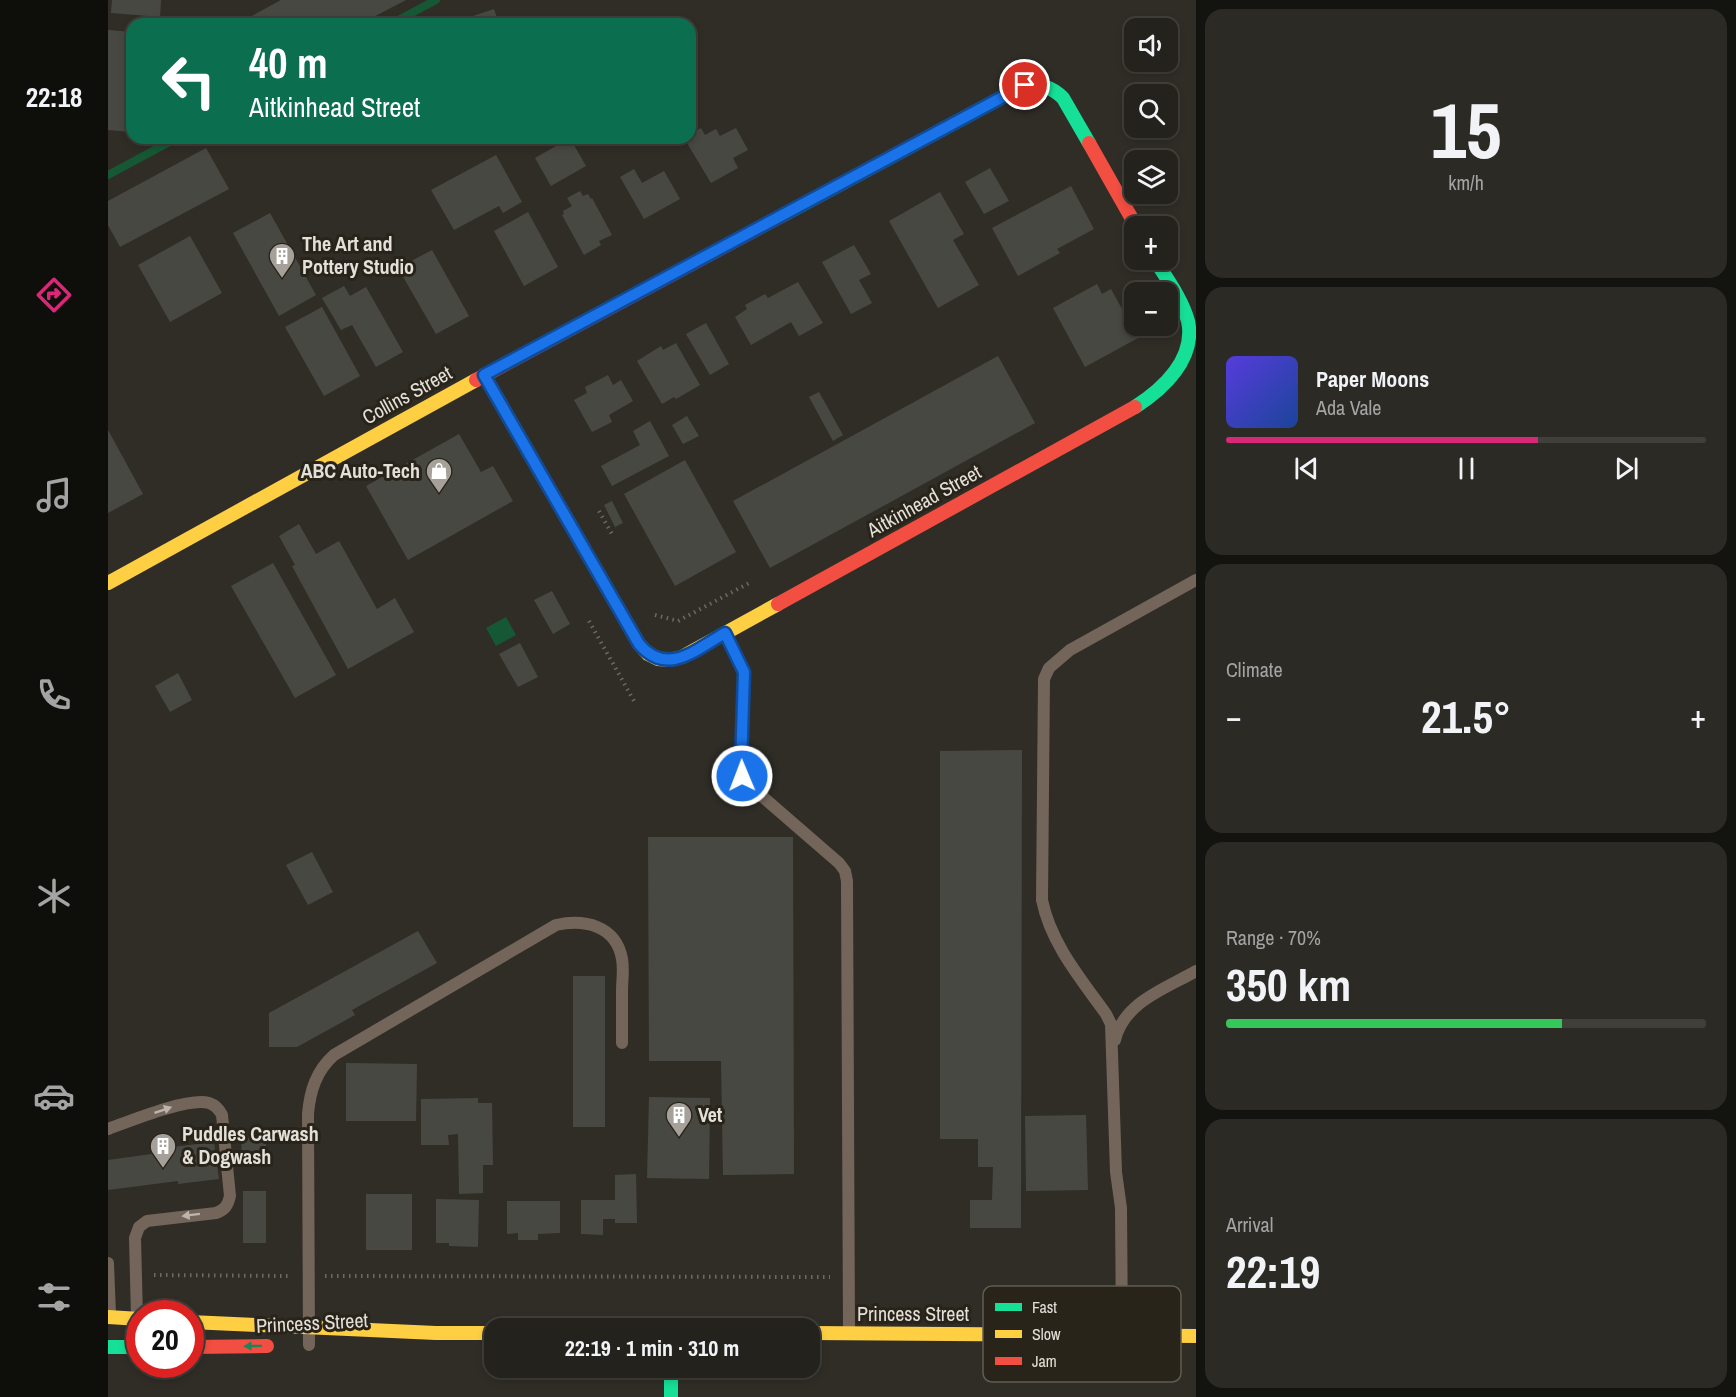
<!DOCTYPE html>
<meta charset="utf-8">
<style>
:root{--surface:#23221c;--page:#2b2a25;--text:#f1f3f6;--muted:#a3a4a3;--line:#403f3b;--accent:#db2777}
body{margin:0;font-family:"Archivo Narrow",sans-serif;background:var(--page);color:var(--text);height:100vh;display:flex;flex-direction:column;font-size:22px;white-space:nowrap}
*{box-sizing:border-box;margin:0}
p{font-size:20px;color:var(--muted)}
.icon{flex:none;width:33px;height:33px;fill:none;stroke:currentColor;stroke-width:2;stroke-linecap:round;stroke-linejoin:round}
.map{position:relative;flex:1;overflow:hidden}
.side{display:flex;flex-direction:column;gap:9px;padding:9px;background:#13130f;width:540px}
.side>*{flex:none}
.banner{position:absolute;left:18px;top:18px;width:570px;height:126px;border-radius:18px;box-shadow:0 3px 9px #0003,0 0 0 2px var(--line);background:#0b6e4f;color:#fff;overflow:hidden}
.buttons{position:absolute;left:1016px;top:18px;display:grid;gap:12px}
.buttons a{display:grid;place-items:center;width:54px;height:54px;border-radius:12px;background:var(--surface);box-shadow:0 3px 9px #0003,0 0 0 2px var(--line);font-size:30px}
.speed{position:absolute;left:18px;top:1300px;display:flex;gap:12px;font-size:30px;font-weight:700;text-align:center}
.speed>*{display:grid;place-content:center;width:78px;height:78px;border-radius:50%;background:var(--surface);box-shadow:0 3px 9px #0003,0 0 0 2px var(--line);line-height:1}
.speed .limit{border:9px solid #d22;background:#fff;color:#111}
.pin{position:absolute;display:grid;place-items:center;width:51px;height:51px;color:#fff;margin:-26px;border:3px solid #fff;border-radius:50%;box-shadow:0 2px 6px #0007}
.me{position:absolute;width:66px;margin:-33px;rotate:359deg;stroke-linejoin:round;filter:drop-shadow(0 0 4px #0008)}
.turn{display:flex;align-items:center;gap:21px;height:126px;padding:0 24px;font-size:27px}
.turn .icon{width:78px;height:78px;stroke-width:2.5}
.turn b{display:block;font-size:42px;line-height:51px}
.big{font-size:45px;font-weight:700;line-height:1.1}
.side .widget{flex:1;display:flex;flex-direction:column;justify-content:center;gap:9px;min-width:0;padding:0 21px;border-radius:18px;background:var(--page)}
.side .dial{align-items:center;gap:0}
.dial b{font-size:78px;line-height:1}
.song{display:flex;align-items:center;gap:18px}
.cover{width:72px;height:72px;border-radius:9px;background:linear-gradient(135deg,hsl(250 70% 55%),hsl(220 70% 35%))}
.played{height:6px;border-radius:3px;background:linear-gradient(90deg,var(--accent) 65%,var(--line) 65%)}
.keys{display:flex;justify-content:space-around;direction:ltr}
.heat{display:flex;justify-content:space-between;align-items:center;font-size:33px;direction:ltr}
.charge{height:9px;border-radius:4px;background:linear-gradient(90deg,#34c759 70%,var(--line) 0)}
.trip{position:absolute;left:376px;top:1318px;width:336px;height:60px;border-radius:18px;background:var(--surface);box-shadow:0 3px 9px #0003,0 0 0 2px var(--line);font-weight:700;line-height:60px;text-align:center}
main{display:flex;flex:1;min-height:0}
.dock{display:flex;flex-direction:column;width:108px;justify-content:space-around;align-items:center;background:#0e0e0b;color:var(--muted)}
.dock .icon{width:42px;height:42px}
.dock .current{color:var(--accent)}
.dock b{font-size:27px;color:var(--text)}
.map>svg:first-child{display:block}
.water{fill:#165835}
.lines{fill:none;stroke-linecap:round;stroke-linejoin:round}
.stream{stroke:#165835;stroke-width:8}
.building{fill:#484842}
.path{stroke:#716860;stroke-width:4;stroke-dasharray:1.5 4.5;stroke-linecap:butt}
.lane{stroke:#74655a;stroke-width:12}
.fast{stroke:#16e098;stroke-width:14}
.slow{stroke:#ffcf43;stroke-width:14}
.jam{stroke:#f24e42;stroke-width:14}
.oneway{fill:#bdb5ad}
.oneway2{fill:#208258}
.route-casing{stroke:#114b97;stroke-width:15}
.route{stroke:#1a73e8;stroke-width:10}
.labels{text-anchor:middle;stroke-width:6;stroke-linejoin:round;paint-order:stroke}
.poi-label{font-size:20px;font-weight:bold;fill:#e4e0d9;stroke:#292419;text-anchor:start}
.street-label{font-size:20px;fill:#e4e0d9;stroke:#292419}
.key{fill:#292419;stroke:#615c53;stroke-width:1.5}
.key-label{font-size:16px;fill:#e4e0d9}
</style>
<main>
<nav class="dock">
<b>22:18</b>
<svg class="icon current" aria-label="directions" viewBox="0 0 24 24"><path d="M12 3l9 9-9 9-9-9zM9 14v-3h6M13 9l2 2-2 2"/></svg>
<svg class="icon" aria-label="music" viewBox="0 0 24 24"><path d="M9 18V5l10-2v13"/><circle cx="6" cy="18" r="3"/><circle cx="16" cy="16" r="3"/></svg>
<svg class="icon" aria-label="phone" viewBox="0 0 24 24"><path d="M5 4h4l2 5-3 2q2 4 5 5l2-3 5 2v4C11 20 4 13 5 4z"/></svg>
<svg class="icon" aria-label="climate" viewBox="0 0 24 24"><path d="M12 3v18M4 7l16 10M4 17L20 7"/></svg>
<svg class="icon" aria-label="car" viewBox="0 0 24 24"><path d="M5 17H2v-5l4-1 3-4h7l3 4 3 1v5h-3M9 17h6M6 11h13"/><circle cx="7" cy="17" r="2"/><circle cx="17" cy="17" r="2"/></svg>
<svg class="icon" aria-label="filters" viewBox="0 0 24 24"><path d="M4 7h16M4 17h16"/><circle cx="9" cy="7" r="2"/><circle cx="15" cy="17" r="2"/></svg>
</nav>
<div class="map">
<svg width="1088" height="1397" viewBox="0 0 1088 1397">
<rect width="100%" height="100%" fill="#2f2d26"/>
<polygon class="water" points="398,617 408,635 388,646 378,628"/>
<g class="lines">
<g class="stream">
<polyline points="283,24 328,0"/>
<polyline points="0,175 69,138"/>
</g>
</g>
<g class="building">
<polygon points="4,0 53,0 52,17 3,13"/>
<polygon points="173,0 298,0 252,24 129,24"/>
<polygon points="386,9 391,24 367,24 365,16"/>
<polygon points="0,30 24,32 24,132 0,130"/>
<polygon points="593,128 597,135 608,129 612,136 628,128 640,150 625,158 630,168 603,183 576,138 582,138 582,134"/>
<polygon points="462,138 478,166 443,186 427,158"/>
<polygon points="98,148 121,189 12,247 0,225 0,201"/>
<polygon points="388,155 414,202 395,213 391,206 346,230 323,190"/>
<polygon points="882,168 901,201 876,214 857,182"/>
<polygon points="526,169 534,183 556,171 572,199 536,219 512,177"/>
<polygon points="963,186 986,229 949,249 952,253 910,276 884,228"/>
<polygon points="472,191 475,196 480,194 483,199 484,198 504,235 491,241 493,245 476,255 454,215 456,214 455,211 464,206 459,198"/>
<polygon points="832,192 856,234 845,240 871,285 830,308 781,221"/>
<polygon points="420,212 450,267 416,286 386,231"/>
<polygon points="162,213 208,295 171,316 125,233"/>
<polygon points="82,236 114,293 62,322 30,265"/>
<polygon points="746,245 763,274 751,280 764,303 743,314 714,262"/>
<polygon points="324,250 361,316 328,334 290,268"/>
<polygon points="690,282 715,323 691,336 683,322 643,345 627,317 639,309 637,305 657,294 660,298"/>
<polygon points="989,284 994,294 1003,289 1030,338 977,367 945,308"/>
<polygon points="236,286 242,296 258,287 295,352 268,367 244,325 233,330 214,298"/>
<polygon points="214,307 252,376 216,396 177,327"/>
<polygon points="598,323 621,364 602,375 578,334"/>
<polygon points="568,343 592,385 568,399 566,397 554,404 529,361 553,346 555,350"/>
<polygon points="890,356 927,423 662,568 625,501"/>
<polygon points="500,375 505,385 513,380 525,401 501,415 504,422 484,432 466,400 479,393 477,387"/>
<polygon points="711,392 735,435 725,441 701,397"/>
<polygon points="579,416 591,436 575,444 564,425"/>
<polygon points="542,421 561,456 504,486 493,466 532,445 525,431"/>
<polygon points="0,430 35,494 0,513"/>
<polygon points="351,434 373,472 385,466 405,501 300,560 258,486"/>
<polygon points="577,460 628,552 567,586 516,494"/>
<polygon points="504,501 515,523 507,527 496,505"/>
<polygon points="191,524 208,554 231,541 269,609 287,598 306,632 240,669 184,566 187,565 171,536"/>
<polygon points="165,563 228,675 187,698 123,586"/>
<polygon points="444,591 462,624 445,634 426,600"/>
<polygon points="412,643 430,677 410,687 391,654"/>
<polygon points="70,673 84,700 62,712 47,686"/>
<polygon points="914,750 913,1228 862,1228 862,1200 884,1200 885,1167 870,1167 870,1139 832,1139 832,751"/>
<polygon points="540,837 685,837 686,1174 615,1175 613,1061 541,1061"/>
<polygon points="204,852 225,892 200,905 178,865"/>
<polygon points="310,931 329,963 244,1010 247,1015 189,1047 161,1047 161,1013"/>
<rect x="465" y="976" width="32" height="151"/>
<polygon points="238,1063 309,1064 308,1121 238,1121"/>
<polygon points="541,1097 602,1098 601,1179 539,1178"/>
<polygon points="370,1098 370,1103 384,1103 385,1165 375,1165 375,1193 351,1194 350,1134 340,1135 341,1145 313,1145 313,1099"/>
<polygon points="978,1115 980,1190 918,1191 917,1116"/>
<polygon points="133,1131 158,1131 158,1159 134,1160"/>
<polygon points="106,1142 111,1179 70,1184 70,1181 0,1190 0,1160 65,1151 65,1147"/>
<polygon points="528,1174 529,1223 507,1223 507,1219 495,1219 495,1235 473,1234 473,1200 507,1200 507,1175"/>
<rect x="135" y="1191" width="23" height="52"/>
<rect x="258" y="1194" width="46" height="56"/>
<polygon points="328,1199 371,1200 370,1247 341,1246 341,1243 328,1243"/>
<polygon points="399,1201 452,1201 452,1233 430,1234 430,1240 410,1240 410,1233 399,1234"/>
</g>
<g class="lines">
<g class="path">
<polyline points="491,511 504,534"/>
<polyline points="547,615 570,621 643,582"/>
<polyline points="481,621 526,701"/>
<polyline points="46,1275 182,1276"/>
<polyline points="217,1276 722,1277"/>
</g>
<g class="lane">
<polyline points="618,634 636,672 633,766 634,776 641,785 731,863 737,871 739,881 741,1332"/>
<path d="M1007 1040C1016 1002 1057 989 1088 971"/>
<path d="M0 1129C22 1121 80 1097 101 1103 107 1105 111 1109 114 1115L122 1196C120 1205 117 1210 108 1213L39 1221 31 1227 27 1238 29 1318"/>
<polyline points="0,1263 2,1315"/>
<path d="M1014 1335 1013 1208 1008 1172 1003 1024 998 1014C973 979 943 944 934 900L936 679 941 668 962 650 1088 580"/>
<path d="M201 1345 200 1114C202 1091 208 1071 226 1055L448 925C476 919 508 925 514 959 516 969 514 981 514 991 514 1008 514 1026 514 1043"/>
</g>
<g class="fast">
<path d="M677 214 917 85C933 84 944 87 955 98L981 143"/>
<path d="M1027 407C1055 389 1088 359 1080 321 1074 299 1059 279 1047 260"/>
<polyline points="0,1347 32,1347"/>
<polyline points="563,1368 563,1397"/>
</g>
<g class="slow">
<polyline points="376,375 531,644 540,654 550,659 561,660 574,657 670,604"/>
<polyline points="0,583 368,380"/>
<polyline points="0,1317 32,1319"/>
<polyline points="82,1322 328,1333 387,1333"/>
<polyline points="702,1333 1088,1336"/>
</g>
<g class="jam">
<polyline points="981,143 1028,226"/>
<polyline points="368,380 677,214"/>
<polyline points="670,604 1027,407"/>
<polyline points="82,1347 159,1346"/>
</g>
</g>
<defs><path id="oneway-solid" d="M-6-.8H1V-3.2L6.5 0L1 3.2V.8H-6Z" transform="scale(1.5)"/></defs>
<g class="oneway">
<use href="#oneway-solid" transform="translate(55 1110) rotate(-19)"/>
<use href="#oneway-solid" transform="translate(83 1215) rotate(173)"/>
</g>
<use class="oneway2" href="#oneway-solid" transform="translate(145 1346) rotate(179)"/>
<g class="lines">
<g class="route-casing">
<path id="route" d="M634 776 633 766 636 672 617 633C587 650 559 677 531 644L376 375 917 85"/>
</g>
<use href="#route" class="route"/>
</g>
<defs>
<g id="building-pin" transform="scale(1.35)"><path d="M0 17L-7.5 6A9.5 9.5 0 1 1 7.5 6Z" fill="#a5a19a" stroke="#292419"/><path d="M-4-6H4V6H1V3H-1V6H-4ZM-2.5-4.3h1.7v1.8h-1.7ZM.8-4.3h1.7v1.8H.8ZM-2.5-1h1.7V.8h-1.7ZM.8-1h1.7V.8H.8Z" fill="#fff"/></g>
<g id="shop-pin" transform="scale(1.35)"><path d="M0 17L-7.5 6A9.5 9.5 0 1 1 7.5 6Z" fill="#a5a19a" stroke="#292419"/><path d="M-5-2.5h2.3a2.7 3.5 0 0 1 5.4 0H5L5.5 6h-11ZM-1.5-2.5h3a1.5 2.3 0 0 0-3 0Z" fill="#fff"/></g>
</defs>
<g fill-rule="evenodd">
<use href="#building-pin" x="174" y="256"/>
<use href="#shop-pin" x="331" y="471"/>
<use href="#building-pin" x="571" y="1115"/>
<use href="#building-pin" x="55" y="1146"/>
</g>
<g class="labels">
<g class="poi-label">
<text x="194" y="251">The Art and<tspan x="194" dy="23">Pottery Studio</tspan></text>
<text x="312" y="478" text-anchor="end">ABC Auto-Tech</text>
<text x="590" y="1122">Vet</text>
<text x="74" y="1141">Puddles Carwash<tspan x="74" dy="23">&amp; Dogwash</tspan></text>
</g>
<g class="street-label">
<text transform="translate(299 395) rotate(-29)" y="7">Collins Street</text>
<text transform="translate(816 501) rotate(-29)" y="7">Aitkinhead Street</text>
<text x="805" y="1321">Princess Street</text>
<text transform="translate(204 1323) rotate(-3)" y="7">Princess Street</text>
</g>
</g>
<rect x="875" y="1286" width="198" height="96" rx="9" class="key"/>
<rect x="887" y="1303" width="27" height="8" fill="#16e098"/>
<rect x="887" y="1330" width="27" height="8" fill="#ffcf43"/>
<rect x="887" y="1357" width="27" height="8" fill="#f24e42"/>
<g class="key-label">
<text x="924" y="1313">Fast</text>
<text x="924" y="1340">Slow</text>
<text x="924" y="1367">Jam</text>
</g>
</svg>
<div class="buttons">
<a><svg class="icon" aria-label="sound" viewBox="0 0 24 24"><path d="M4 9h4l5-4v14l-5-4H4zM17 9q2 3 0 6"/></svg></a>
<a><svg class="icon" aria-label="search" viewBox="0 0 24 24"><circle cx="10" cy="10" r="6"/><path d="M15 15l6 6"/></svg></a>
<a><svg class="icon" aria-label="layers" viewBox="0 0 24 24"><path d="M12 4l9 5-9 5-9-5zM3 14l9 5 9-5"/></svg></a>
<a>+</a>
<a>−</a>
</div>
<div class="speed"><div class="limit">20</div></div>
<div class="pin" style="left:917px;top:85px;background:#d93025"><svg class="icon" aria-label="arrive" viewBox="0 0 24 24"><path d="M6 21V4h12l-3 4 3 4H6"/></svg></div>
<svg class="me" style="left:634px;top:776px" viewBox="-20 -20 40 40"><circle r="17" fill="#1a73e8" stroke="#fff" stroke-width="3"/><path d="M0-11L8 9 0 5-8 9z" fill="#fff"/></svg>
<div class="trip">22:19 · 1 min · 310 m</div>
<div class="banner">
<div class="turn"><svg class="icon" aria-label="left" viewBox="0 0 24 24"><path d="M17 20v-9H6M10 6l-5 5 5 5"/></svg><div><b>40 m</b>Aitkinhead Street</div></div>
</div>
</div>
<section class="side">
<div class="widget dial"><b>15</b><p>km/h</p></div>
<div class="widget">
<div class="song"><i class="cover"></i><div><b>Paper Moons</b><p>Ada Vale</p></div></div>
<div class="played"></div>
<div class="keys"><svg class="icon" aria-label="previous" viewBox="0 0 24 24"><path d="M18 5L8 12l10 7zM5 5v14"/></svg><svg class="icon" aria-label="pause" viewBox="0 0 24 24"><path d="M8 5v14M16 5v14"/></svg><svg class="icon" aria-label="next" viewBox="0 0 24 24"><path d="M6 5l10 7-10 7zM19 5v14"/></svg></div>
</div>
<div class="widget"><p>Climate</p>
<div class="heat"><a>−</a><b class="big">21.5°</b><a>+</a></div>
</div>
<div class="widget"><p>Range · 70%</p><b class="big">350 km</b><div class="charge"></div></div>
<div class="widget"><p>Arrival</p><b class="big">22:19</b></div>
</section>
</main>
